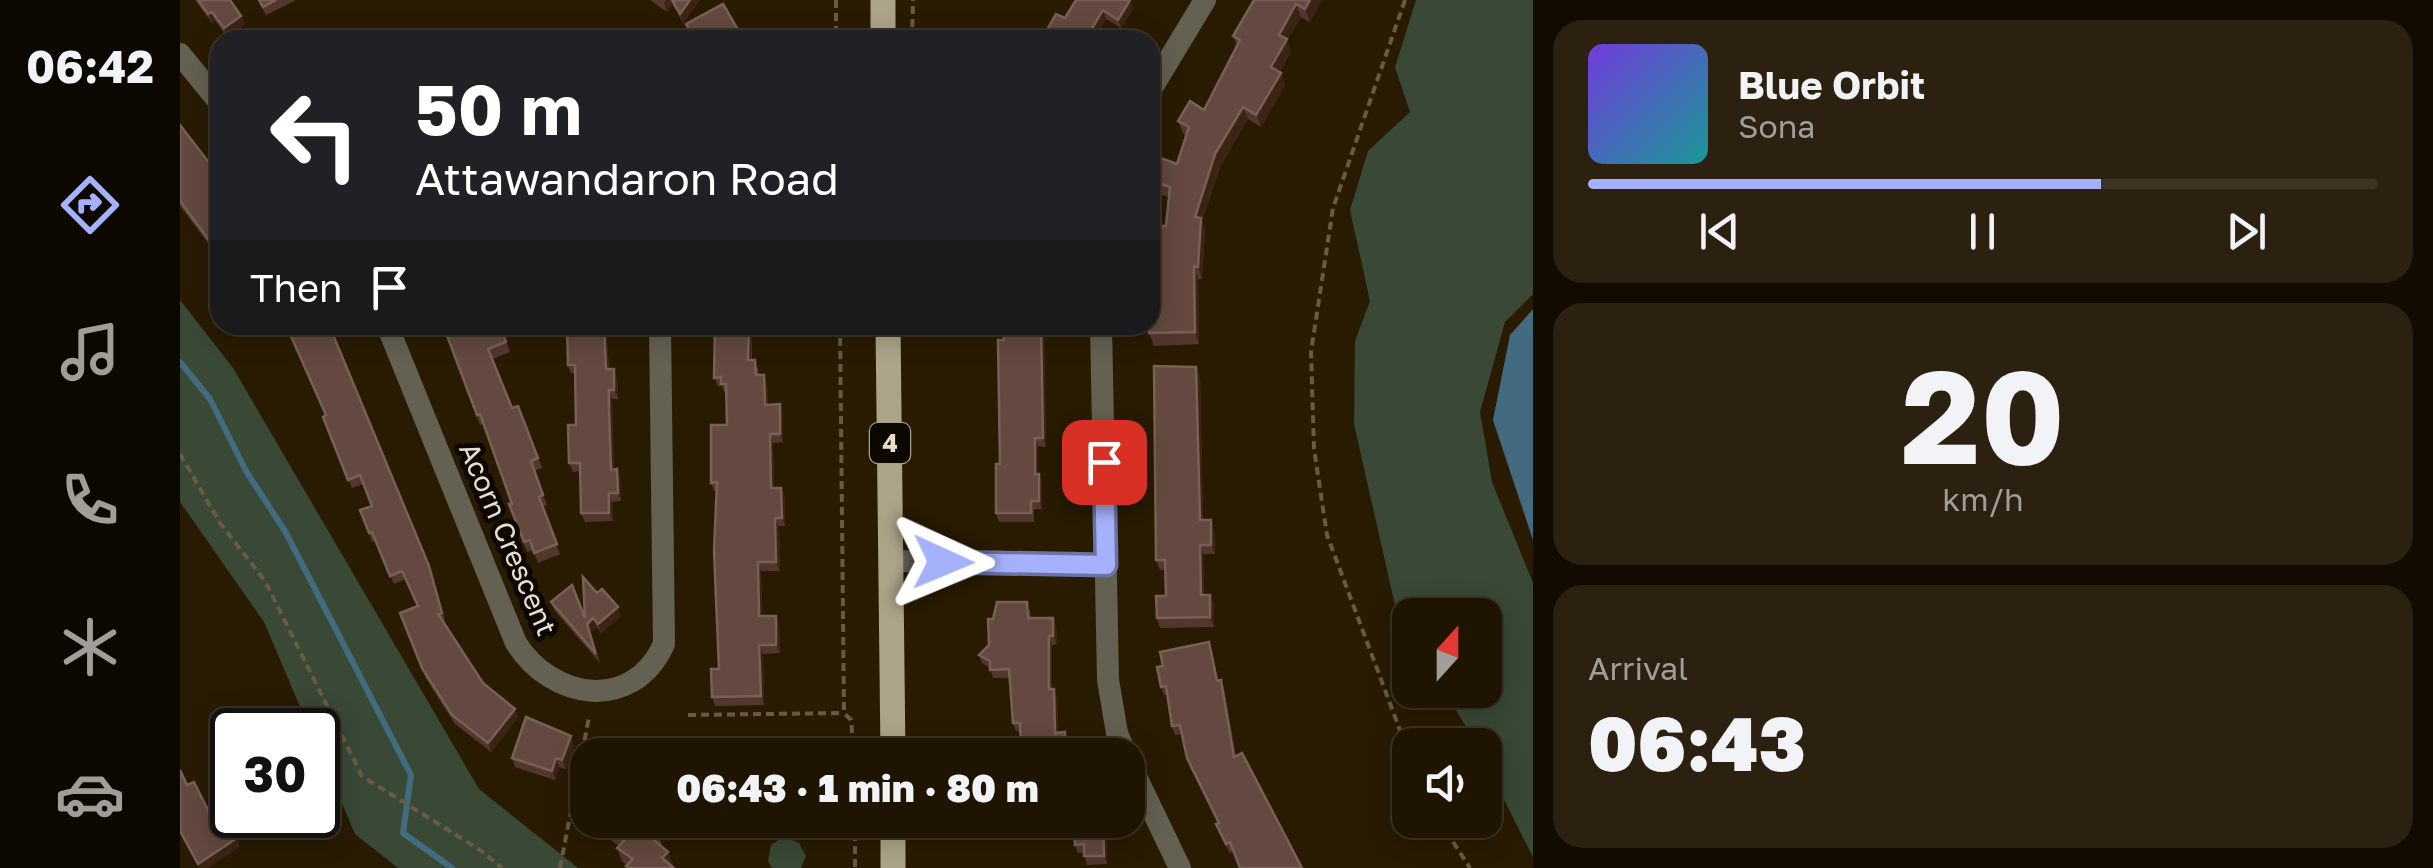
<!DOCTYPE html>
<meta charset="utf-8">
<style>
:root{--surface:#1f1402;--page:#2c2111;--text:#f1f3f6;--muted:#a19e99;--line:#3c3324;--accent:#a6b1fc}
body{margin:0;font-family:"Golos Text",sans-serif;background:var(--page);color:var(--text);height:100vh;display:flex;flex-direction:column;font-size:38px;white-space:nowrap}
*{box-sizing:border-box;margin:0}
p{font-size:32px;color:var(--muted)}
.icon{flex:none;width:55px;height:55px;fill:none;stroke:currentColor;stroke-width:2;stroke-linecap:round;stroke-linejoin:round}
.map{position:relative;flex:1;overflow:hidden}
.drawer{display:flex;flex-direction:column;gap:20px;padding:20px;background:#110b01;width:900px}
.drawer>*{flex:none}
.hud{position:absolute;left:30px;top:30px;width:950px;height:305px;border-radius:30px;box-shadow:0 5px 25px #0003,0 0 0 2px var(--line);background:#202124;color:#fff;overflow:hidden}
.needle{width:65px;rotate:21deg}
.tools{position:absolute;left:1212px;top:598px;display:grid;gap:20px}
.tools a{display:grid;place-items:center;width:110px;height:110px;border-radius:20px;background:var(--surface);box-shadow:0 5px 25px #0003,0 0 0 2px var(--line);font-size:50px}
.speed{position:absolute;left:30px;top:708px;display:flex;gap:20px;font-size:50px;font-weight:700;text-align:center}
.speed>*{display:grid;place-content:center;width:130px;height:130px;border-radius:50%;background:var(--surface);box-shadow:0 5px 25px #0003,0 0 0 2px var(--line);line-height:1}
.speed .limit{border:5px solid #111;border-radius:15px;background:#fff;color:#111}
.pin{position:absolute;display:grid;place-items:center;width:85px;height:85px;color:#fff;margin:-42px;border-radius:20px;box-shadow:0 5px 15px #0006}
.me{position:absolute;width:110px;margin:-55px;rotate:91deg;stroke-linejoin:round;filter:drop-shadow(0 0 8px #0008)}
.turn{display:flex;align-items:center;gap:35px;height:210px;padding:0 40px;font-size:45px}
.turn .icon{width:130px;height:130px;stroke-width:2.5}
.turn b{display:block;font-size:70px;line-height:85px}
.then{display:flex;align-items:center;height:95px;padding:0 40px;background:#0003;gap:20px;font-size:38px}
.big{font-size:75px;font-weight:800;line-height:1.1}
.drawer .card{flex:1;display:flex;flex-direction:column;justify-content:center;gap:15px;min-width:0;padding:0 35px;border-radius:30px;background:var(--page)}
.drawer .dial{align-items:center;gap:0}
.dial b{font-size:130px;line-height:1}
.song{display:flex;align-items:center;gap:30px}
.cover{width:120px;height:120px;border-radius:15px;background:linear-gradient(135deg,hsl(260 70% 55%),hsl(180 70% 35%))}
.played{height:10px;border-radius:5px;background:linear-gradient(90deg,var(--accent) 65%,var(--line) 65%)}
.keys{display:flex;justify-content:space-around;direction:ltr}
.trip{position:absolute;left:390px;top:738px;width:575px;height:100px;border-radius:30px;background:var(--surface);box-shadow:0 5px 25px #0003,0 0 0 2px var(--line);font-weight:800;line-height:100px;text-align:center}
main{display:flex;flex:1;min-height:0}
.tab-bar{display:flex;flex-direction:column;width:180px;justify-content:space-around;align-items:center;background:#0c0801;color:var(--muted)}
.tab-bar .icon{width:70px;height:70px}
.tab-bar .selected{color:var(--accent)}
.tab-bar b{font-size:45px;color:var(--text)}
.map>svg:first-child{display:block}
.green{fill:#394936}
.water{fill:#426b80}
.lines{fill:none;stroke-linecap:round;stroke-linejoin:round}
.stream{stroke:#426b80;stroke-width:6}
.path{stroke:#685b45;stroke-width:4;stroke-dasharray:8 5;stroke-linecap:butt}
.minor{stroke:#646153;stroke-width:22}
.major{stroke:#aca489;stroke-width:25}
.wall{fill:#53372e}
.shaded-wall{fill:#3c2415}
.building{fill:#63493f;stroke:#786056;stroke-width:2.5}
.route-casing{stroke:#6c73a4;stroke-width:25}
.route{stroke:#a6b1fc;stroke-width:18}
.labels{text-anchor:middle;stroke-width:10;stroke-linejoin:round;paint-order:stroke}
.shield{fill:#0d0701;stroke:#a69e90;stroke-width:2.5}
.shield-label{font-size:25px;font-weight:bold;fill:#e7dece}
.street-label{font-size:28px;fill:#e7dece;stroke:#0d0701}
</style>
<main>
<nav class="tab-bar">
<b>06:42</b>
<svg class="icon selected" aria-label="directions" viewBox="0 0 24 24"><path d="M12 3l9 9-9 9-9-9zM9 14v-3h6M13 9l2 2-2 2"/></svg>
<svg class="icon" aria-label="music" viewBox="0 0 24 24"><path d="M9 18V5l10-2v13"/><circle cx="6" cy="18" r="3"/><circle cx="16" cy="16" r="3"/></svg>
<svg class="icon" aria-label="phone" viewBox="0 0 24 24"><path d="M5 4h4l2 5-3 2q2 4 5 5l2-3 5 2v4C11 20 4 13 5 4z"/></svg>
<svg class="icon" aria-label="climate" viewBox="0 0 24 24"><path d="M12 3v18M4 7l16 10M4 17L20 7"/></svg>
<svg class="icon" aria-label="car" viewBox="0 0 24 24"><path d="M5 17H2v-5l4-1 3-4h7l3 4 3 1v5h-3M9 17h6M6 11h13"/><circle cx="7" cy="17" r="2"/><circle cx="17" cy="17" r="2"/></svg>
</nav>
<div class="map">
<svg width="1353" height="868" viewBox="0 0 1353 868">
<rect width="100%" height="100%" fill="#291b02"/>
<g class="green">
<polygon points="1236,0 1353,0 1353,294 1325,322 1300,412 1312,482 1353,583 1353,857 1305,762 1305,745 1297,745 1264,690 1305,690 1305,615 1230,615 1230,634 1217,614 1174,424 1175,341 1190,301 1170,210 1188,151 1230,112 1215,67"/>
<polygon points="0,300 53,368 299,789 398,868 218,868 175,834 138,747 138,730 130,730 84,622 0,502"/>
<polygon points="604,837 619,843 626,856 621,868 592,868 588,861 591,845"/>
</g>
<polygon class="water" points="1353,309 1353,540 1313,420 1330,335"/>
<g class="lines">
<polyline class="stream" points="0,362 30,399 66,471 105,531 231,775 223,833 272,868"/>
<g class="path">
<polyline points="656,0 656,40"/>
<polyline points="1225,0 1153,208 1131,352 1134,449 1147,535 1230,757"/>
<polyline points="732,40 733,0"/>
<polyline points="660,325 664,713 671,720 674,755"/>
<polyline points="0,454 40,523 85,581 182,776 300,850 322,868"/>
<polyline points="508,715 663,713"/>
<polyline points="675,820 675,868"/>
<polyline points="1259,820 1290,868"/>
<polyline points="380,868 409,717"/>
</g>
<g class="minor">
<polyline points="0,54 40,103"/>
<polyline points="970,91 1025,0"/>
<path d="M207 325 336 643C372 700 453 713 484 644L480 325"/>
<polyline points="921,325 928,680 937,733 946,755"/>
<polyline points="712,561 926,565"/>
<polyline points="948,760 1000,868"/>
</g>
<g class="major">
<polyline points="703,0 703,40"/>
<polyline points="708,325 713,755"/>
<polyline points="713,820 713,868"/>
</g>
</g>
<g class="wall">
<polygon points="15,0 50,0 65,24 47,37 35,20 32,23"/>
<polygon points="78,0 116,0 86,15"/>
<polygon points="470,0 520,0 503,23 493,5 487,12"/>
<polygon points="950,0 953,9 941,28 926,19 913,40 861,40 885,18"/>
<polygon points="1074,0 1142,0 1130,22 1121,17 1107,40 1111,51 1100,72 1105,85 1081,127 1068,119 1040,167 1022,221 1025,230 1022,279 1018,279 1019,344 974,346 969,333 974,279 986,226 989,197 978,194 973,181 997,164 1006,136 1003,133 998,121 1024,110 1057,46 1053,36"/>
<polygon points="0,125 40,177 40,259 0,206"/>
<polygon points="320,325 330,352 312,359 332,408 338,406 362,468 354,471 367,505 362,507 380,554 358,563 353,550 347,552 329,504 332,504 303,424 300,425 286,390"/>
<polygon points="387,325 426,325 429,369 437,378 438,399 432,399 434,470 437,469 440,478 441,501 432,502 433,521 405,522 401,513 400,471 393,472 389,463 396,425 395,373 391,373 388,365"/>
<polygon points="572,325 572,360 578,369 579,375 584,375 587,384 588,404 603,413 603,442 593,443 594,488 601,488 605,497 605,526 599,526 600,571 581,571 582,616 596,616 599,625 600,653 583,654 584,705 535,706 532,697 539,669 536,491 534,491 531,483 547,425 546,392 544,392 542,386 538,386 534,378"/>
<polygon points="823,325 870,325 870,327 864,327 866,447 858,446 858,474 862,482 862,509 854,509 854,522 819,522 816,513 820,464"/>
<polygon points="1016,367 1020,377 1023,520 1034,530 1035,554 1023,554 1024,595 1030,595 1034,605 1034,627 980,628 977,618 986,596 985,570 980,570 976,560"/>
<polygon points="145,416 252,575 265,621 263,622 303,683 335,709 338,717 311,752 275,724 245,677 220,613 237,606 226,579 214,584 195,540 192,542 180,510 192,506 183,484 172,488 143,417"/>
<polygon points="417,593 441,616 421,633 417,627 410,632 420,663 375,611 371,602 405,618"/>
<polygon points="850,610 851,618 873,618 876,627 877,644 872,645 872,689 877,697 878,732 888,741 836,731 833,723 830,678 813,678 810,668 802,663 799,655 809,645 813,619"/>
<polygon points="1032,651 1038,681 1044,689 1056,756 1053,851 1050,853 1039,833 1036,824 1038,823 1010,767 1001,734 995,735 992,726 987,695 984,695 981,687"/>
<polygon points="394,745 386,769 379,767 375,780 335,767 332,758"/>
<polygon points="408,803 408,820 470,820 474,830 473,831 479,836 483,848 493,864 491,866 494,868 447,868 447,865 442,861 437,848 439,846 406,822 402,809"/>
<polygon points="872,820 914,820 914,823 923,822 927,831 927,864 907,865 904,853 898,853 895,845 894,825 874,826"/>
</g>
<g class="shaded-wall">
<polygon points="486,0 491,0 493,5 487,12 484,3"/>
<polygon points="510,0 520,0 503,23 500,14"/>
<polygon points="950,0 953,9 941,28 938,20"/>
<polygon points="1130,0 1142,0 1130,22 1125,9"/>
<polygon points="1116,4 1121,17 1107,40 1111,51 1095,80 1091,67 1099,35"/>
<polygon points="923,10 926,19 913,40 905,40"/>
<polygon points="32,12 35,20 32,23 28,14"/>
<polygon points="61,16 65,24 47,37 44,28"/>
<polygon points="1101,73 1105,85 1081,127 1076,115"/>
<polygon points="1063,107 1068,119 1040,167 1022,221 1025,230 1022,279 1018,267 1015,217 1035,154"/>
<polygon points="1014,266 1018,279 1019,344 1015,332"/>
<polygon points="94,325 105,325 96,331"/>
<polygon points="424,325 426,325 429,378 426,369"/>
<polygon points="569,325 572,325 571,369 568,360"/>
<polygon points="861,325 863,325 864,327 866,447 863,438"/>
<polygon points="1016,367 1020,377 1023,530 1020,520"/>
<polygon points="434,369 437,378 438,399 434,390"/>
<polygon points="584,375 587,384 588,413 585,405"/>
<polygon points="429,390 432,399 434,478 431,470"/>
<polygon points="600,404 603,413 603,442 600,434"/>
<polygon points="590,434 593,443 594,497 591,488"/>
<polygon points="855,438 858,446 858,482 855,474"/>
<polygon points="437,469 440,478 441,501 438,493"/>
<polygon points="859,474 862,482 862,509 859,501"/>
<polygon points="601,488 605,497 605,526 602,518"/>
<polygon points="429,493 432,502 433,521 429,513"/>
<polygon points="595,518 599,526 600,571 596,562"/>
<polygon points="1031,520 1034,530 1035,554 1031,545"/>
<polygon points="1020,545 1023,554 1024,605 1021,595"/>
<polygon points="578,562 581,571 582,625 579,616"/>
<polygon points="1030,595 1034,605 1034,627 1030,617"/>
<polygon points="438,607 441,616 421,633 418,624"/>
<polygon points="596,616 599,625 600,653 596,645"/>
<polygon points="413,618 417,627 410,632 420,663 407,624"/>
<polygon points="873,618 876,627 877,644 873,636"/>
<polygon points="869,636 872,645 872,697 869,689"/>
<polygon points="579,645 583,654 584,705 581,696"/>
<polygon points="1041,680 1044,689 1057,765 1054,757"/>
<polygon points="874,689 877,697 878,741 875,733"/>
<polygon points="335,709 338,717 311,752 308,743"/>
<polygon points="885,732 888,741 888,755 885,755"/>
<polygon points="391,736 394,745 386,769 382,760"/>
<polygon points="376,758 379,767 375,780 372,771"/>
<polygon points="467,820 470,820 474,830 468,837 463,824"/>
<polygon points="923,822 927,831 927,864 924,856"/>
<polygon points="57,838 60,847 28,868 19,868 18,864"/>
<polygon points="488,852 493,864 490,868 482,858"/>
</g>
<g class="building">
<polygon points="18,0 50,0 61,16 44,28 32,12 28,14"/>
<polygon points="79,0 96,0 83,7"/>
<polygon points="492,0 510,0 500,14"/>
<polygon points="896,0 950,0 938,20 923,10 905,40 861,40 876,14 885,18"/>
<polygon points="1074,0 1130,0 1125,9 1116,4 1099,35 1107,39 1091,67 1101,73 1076,115 1063,107 1035,154 1015,217 1021,218 1018,267 1014,266 1015,332 969,333 970,279 974,279 977,226 986,226 990,187 973,181 981,158 997,164 1009,127 998,121 1010,101 1024,110 1060,40 1053,36"/>
<polygon points="543,4 564,40 526,40 525,39 515,40 506,24"/>
<polygon points="0,125 40,177 39,254 0,201"/>
<polygon points="106,325 149,325 249,566 262,613 258,614 303,683 335,709 308,743 272,715 242,668 220,613 238,606 222,571 210,576 192,532 189,533 180,510 192,506 180,475 168,480 143,417 146,415"/>
<polygon points="263,325 320,325 326,342 308,349 332,408 338,406 358,458 351,461 363,495 359,497 377,544 354,553 350,540 344,542 329,504 332,504 300,414 297,415"/>
<polygon points="387,325 424,325 426,369 434,369 434,390 429,390 429,409 431,470 437,469 438,493 429,493 429,513 401,513 400,463 389,463 388,425 396,425 395,365 388,365"/>
<polygon points="535,325 569,325 568,360 575,360 576,375 584,375 585,405 600,404 600,434 590,434 591,488 601,488 602,518 595,518 596,562 578,562 579,616 596,616 596,645 579,645 581,696 532,697 531,669 539,669 534,551 537,482 531,483 531,425 547,425 546,384 541,384 541,377 534,378"/>
<polygon points="823,325 861,325 863,438 855,438 855,474 859,474 859,501 851,501 851,513 816,513 816,464 820,464 818,340 824,340"/>
<polygon points="974,366 1016,367 1020,520 1031,520 1031,545 1020,545 1021,595 1030,595 1030,617 977,618 976,596 986,596 985,560 976,560"/>
<polygon points="403,577 417,593 422,589 438,607 418,624 413,618 407,624 416,654 371,602 392,585 405,618"/>
<polygon points="817,602 847,602 848,618 873,618 873,636 869,636 869,689 874,689 875,733 885,732 885,755 841,755 840,723 833,723 829,669 810,670 810,661 799,655 809,645 808,619 813,619"/>
<polygon points="1029,642 1037,681 1041,680 1054,757 1062,753 1122,868 1060,868 1050,842 1046,844 1036,824 1039,823 1007,758 1000,725 992,726 986,686 981,687 977,667 983,666 980,652"/>
<polygon points="346,717 391,736 382,760 376,758 372,771 332,758"/>
<rect x="516" y="738" width="41" height="17"/>
<polygon points="0,770 7,785 14,782 34,822 43,816 57,838 18,864 0,831"/>
<polygon points="416,820 467,820 463,824 479,836 474,840 488,852 482,858 494,868 449,868 446,866 453,859 437,848 444,841"/>
<polygon points="894,820 911,820 911,823 923,822 924,856 904,856 904,844 895,845"/>
</g>
<g class="lines">
<g class="route-casing">
<polyline id="route" points="763,562 926,565 924,462"/>
</g>
<use href="#route" class="route"/>
</g>
<g class="labels">
<rect class="shield" x="690" y="423" width="40" height="40" rx="8"/>
<g class="shield-label">
<text x="710" y="452">4</text>
</g>
<g class="street-label">
<text transform="translate(328 539) rotate(67)" y="10">Acorn Crescent</text>
</g>
</g>
</svg>
<div class="tools">
<a><svg class="needle" viewBox="-14 -14 28 28"><path d="M0-13l5 13h-10z" fill="#e53935"/><path d="M0 13l5-13h-10z" fill="#a19e99"/></svg></a>
<a><svg class="icon" aria-label="sound" viewBox="0 0 24 24"><path d="M4 9h4l5-4v14l-5-4H4zM17 9q2 3 0 6"/></svg></a>
</div>
<div class="speed"><div class="limit">30</div></div>
<div class="pin" style="left:924px;top:462px;background:#d93025"><svg class="icon" aria-label="arrive" viewBox="0 0 24 24"><path d="M6 21V4h12l-3 4 3 4H6"/></svg></div>
<svg class="me" style="left:763px;top:562px" viewBox="-20 -20 40 40"><path d="M0-17L14 15 0 8-14 15z" fill="#a6b1fc" stroke="#fff" stroke-width="4"/></svg>
<div class="trip">06:43 · 1 min · 80 m</div>
<div class="hud">
<div class="turn"><svg class="icon" aria-label="left" viewBox="0 0 24 24"><path d="M17 20v-9H6M10 6l-5 5 5 5"/></svg><div><b>50 m</b>Attawandaron Road</div></div>
<div class="then">Then<svg class="icon" aria-label="arrive" viewBox="0 0 24 24"><path d="M6 21V4h12l-3 4 3 4H6"/></svg></div>
</div>
</div>
<section class="drawer">
<div class="card">
<div class="song"><i class="cover"></i><div><b>Blue Orbit</b><p>Sona</p></div></div>
<div class="played"></div>
<div class="keys"><svg class="icon" aria-label="previous" viewBox="0 0 24 24"><path d="M18 5L8 12l10 7zM5 5v14"/></svg><svg class="icon" aria-label="pause" viewBox="0 0 24 24"><path d="M8 5v14M16 5v14"/></svg><svg class="icon" aria-label="next" viewBox="0 0 24 24"><path d="M6 5l10 7-10 7zM19 5v14"/></svg></div>
</div>
<div class="card dial"><b>20</b><p>km/h</p></div>
<div class="card"><p>Arrival</p><b class="big">06:43</b></div>
</section>
</main>
